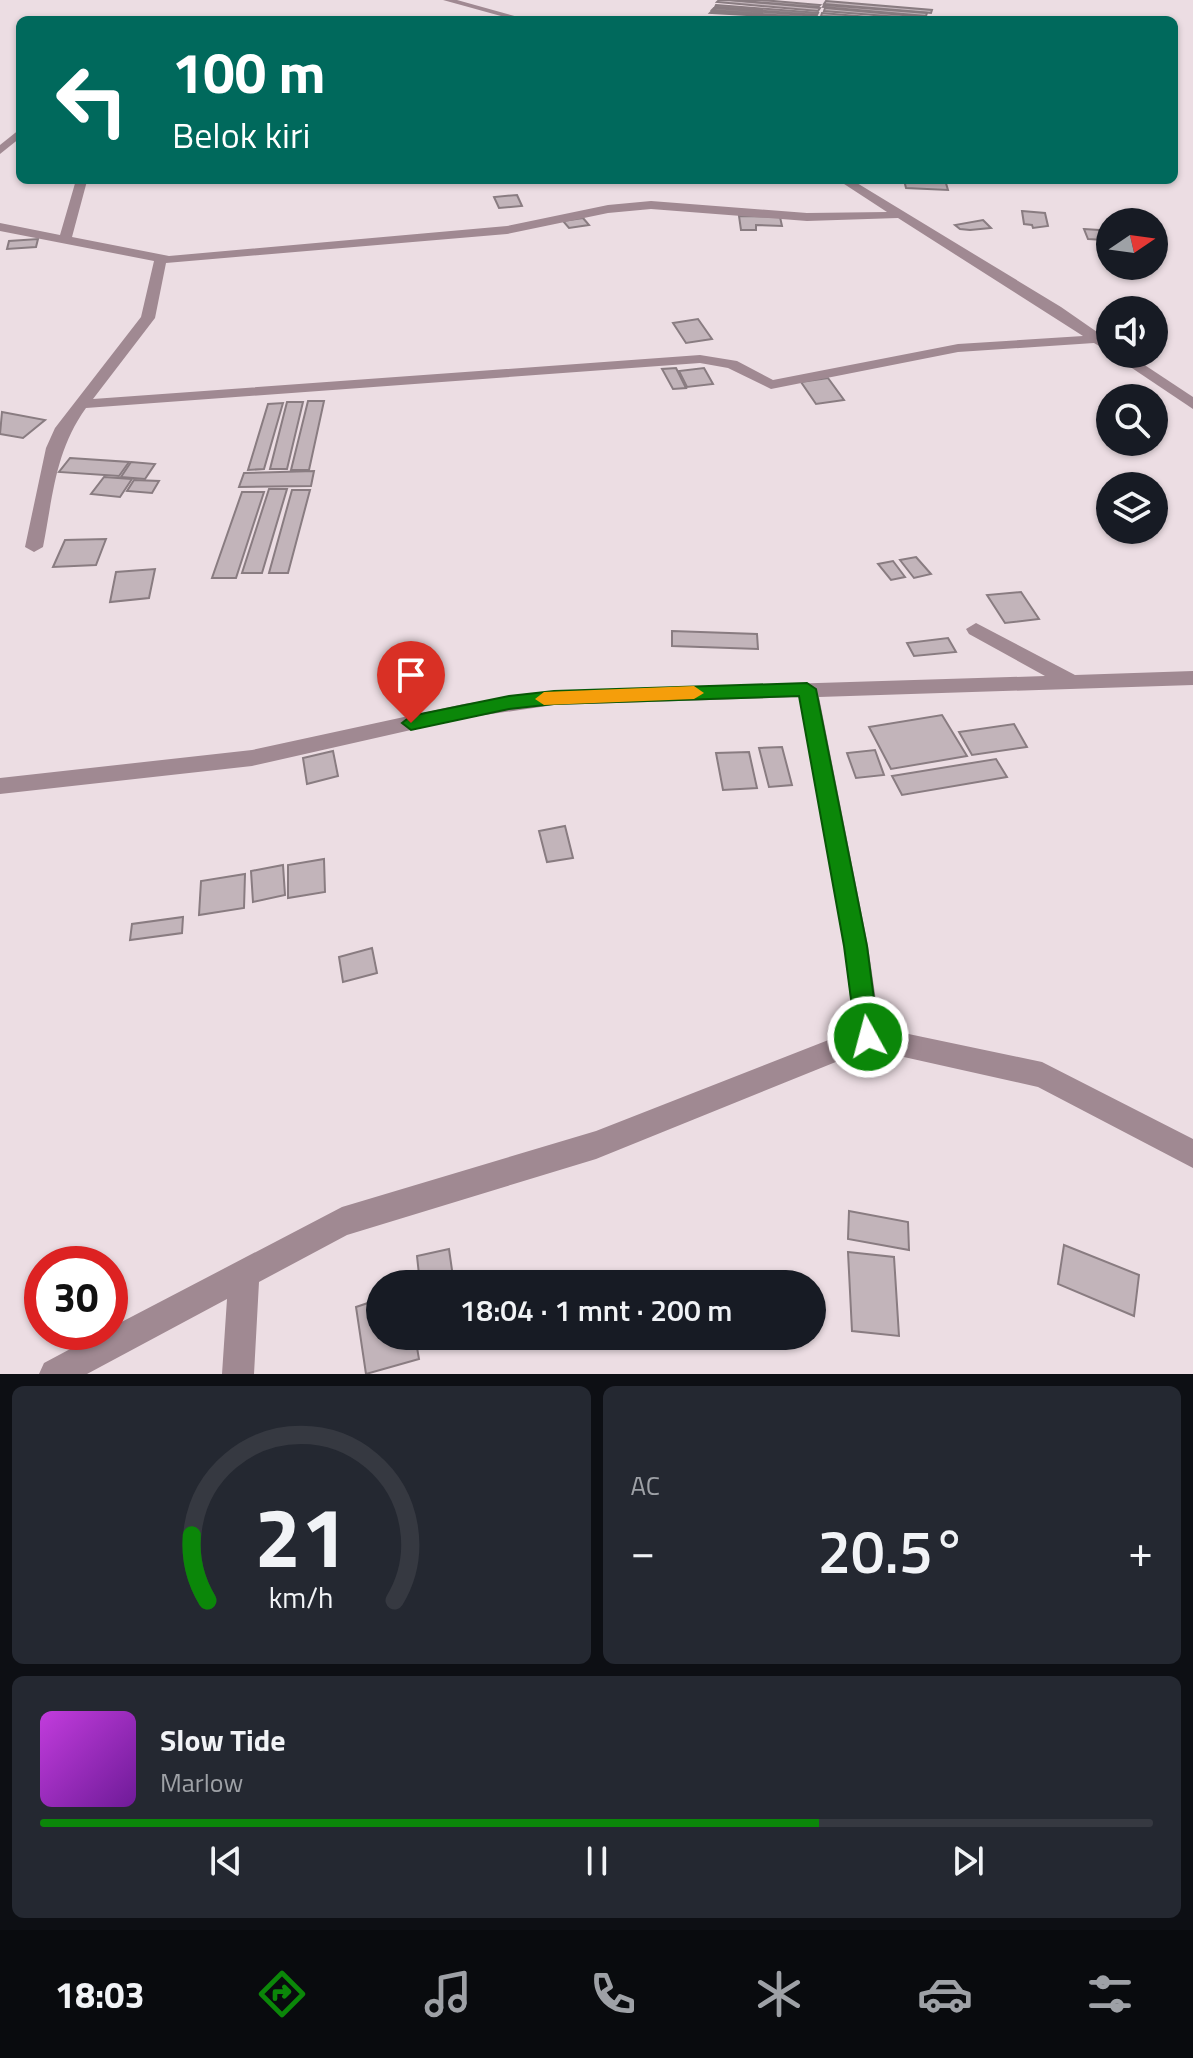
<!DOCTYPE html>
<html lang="id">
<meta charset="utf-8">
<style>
:root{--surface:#171b24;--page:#242831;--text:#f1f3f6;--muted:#9ea1a6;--line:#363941;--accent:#0b8709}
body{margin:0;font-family:"Titillium Web",sans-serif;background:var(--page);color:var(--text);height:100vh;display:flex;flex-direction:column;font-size:30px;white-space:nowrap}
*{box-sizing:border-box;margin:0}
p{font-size:26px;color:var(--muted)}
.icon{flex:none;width:44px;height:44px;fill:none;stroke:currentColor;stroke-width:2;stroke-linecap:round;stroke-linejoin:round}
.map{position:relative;height:1374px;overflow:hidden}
.details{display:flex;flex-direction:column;gap:12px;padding:12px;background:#0d0f14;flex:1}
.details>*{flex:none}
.hud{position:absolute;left:16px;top:16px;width:1162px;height:168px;border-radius:12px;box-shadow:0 2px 6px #0004;background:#00695c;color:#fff;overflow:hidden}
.needle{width:52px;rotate:77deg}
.fabs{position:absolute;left:1096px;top:208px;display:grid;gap:16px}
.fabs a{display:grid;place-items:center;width:72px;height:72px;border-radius:50%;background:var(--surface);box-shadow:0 2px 6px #0004;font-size:40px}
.speed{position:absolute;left:24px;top:1246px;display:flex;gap:16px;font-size:40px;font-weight:700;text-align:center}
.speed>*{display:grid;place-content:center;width:104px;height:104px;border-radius:50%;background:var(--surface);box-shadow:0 2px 6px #0004;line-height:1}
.speed .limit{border:12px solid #d22;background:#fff;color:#111}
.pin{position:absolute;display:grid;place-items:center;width:68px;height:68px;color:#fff;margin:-82px -34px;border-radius:50% 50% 50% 0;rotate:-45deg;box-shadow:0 0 8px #0007}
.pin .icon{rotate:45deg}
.me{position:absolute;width:88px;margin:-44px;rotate:353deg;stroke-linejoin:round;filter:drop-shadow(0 0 6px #0008)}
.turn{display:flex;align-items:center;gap:28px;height:168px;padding:0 24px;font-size:36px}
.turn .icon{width:104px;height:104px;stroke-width:2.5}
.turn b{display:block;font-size:56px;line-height:68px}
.big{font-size:60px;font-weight:600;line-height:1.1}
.details .tile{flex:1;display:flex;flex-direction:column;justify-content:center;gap:12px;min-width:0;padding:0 28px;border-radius:12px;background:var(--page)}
.details .dial{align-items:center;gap:0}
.dial svg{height:208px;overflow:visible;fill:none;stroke:var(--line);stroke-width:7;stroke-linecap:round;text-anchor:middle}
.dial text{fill:var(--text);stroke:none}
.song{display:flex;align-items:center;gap:24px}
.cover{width:96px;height:96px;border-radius:12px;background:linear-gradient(135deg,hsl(290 70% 55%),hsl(280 70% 35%))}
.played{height:8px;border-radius:4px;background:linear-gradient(90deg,var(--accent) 70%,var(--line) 70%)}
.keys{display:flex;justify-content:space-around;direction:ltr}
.heat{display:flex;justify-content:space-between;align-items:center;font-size:44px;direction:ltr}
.details .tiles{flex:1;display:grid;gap:12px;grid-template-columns:1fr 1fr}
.tile:last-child{grid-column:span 2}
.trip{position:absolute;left:366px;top:1270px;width:460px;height:80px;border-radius:40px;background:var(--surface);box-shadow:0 2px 6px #0004;font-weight:600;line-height:80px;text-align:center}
.tabs{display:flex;height:128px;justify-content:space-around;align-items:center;background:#090b0e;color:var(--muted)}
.tabs .icon{width:56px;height:56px}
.tabs .selected{color:var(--accent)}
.tabs b{font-size:36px;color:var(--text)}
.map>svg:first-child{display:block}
.building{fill:#c2b4ba;stroke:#897c81;stroke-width:2}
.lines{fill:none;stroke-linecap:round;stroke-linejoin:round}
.minor{fill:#a08992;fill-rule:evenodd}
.route{fill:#0b8709;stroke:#075806;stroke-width:2}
.slow{fill:#f59e0b}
</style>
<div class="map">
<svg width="1193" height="1374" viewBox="0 0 1193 1374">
<rect width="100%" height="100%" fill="#ecdde3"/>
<g class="building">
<polygon points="719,0 730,0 820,8 818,11 717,2"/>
<polygon points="731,0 762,0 820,5 818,7"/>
<polygon points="826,1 932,10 931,13 824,4"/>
<polygon points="716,5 818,13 817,15 715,7"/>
<polygon points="824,5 927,13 926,16 823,7"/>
<polygon points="714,8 816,16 815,18 712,10"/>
<polygon points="825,8 925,17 924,19 824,11"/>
<polygon points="712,11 814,19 710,13"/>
<polygon points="822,13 904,20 821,16"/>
<polygon points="904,180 945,180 948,190 906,188"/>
<polygon points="517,195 522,206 499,208 494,197"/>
<polygon points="1022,211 1045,213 1048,226 1033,228 1032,225 1024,224"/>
<polygon points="739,216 780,217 782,226 756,225 756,230 741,230"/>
<polygon points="583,218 589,225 569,228 563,221"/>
<polygon points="983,220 991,228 970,230 960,229 955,225"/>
<polygon points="1084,229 1099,230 1104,240 1088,239"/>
<polygon points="38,239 36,247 7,249 9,241"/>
<polygon points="698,319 712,339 686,343 673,323"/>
<polygon points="676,368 686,388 673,389 662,369"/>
<polygon points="704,368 713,384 687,387 679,371"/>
<polygon points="828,378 844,400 816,404 801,382"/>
<polygon points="308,401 324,401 309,470 291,470"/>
<polygon points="287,402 303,402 287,469 270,469"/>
<polygon points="283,403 264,469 248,470 268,404"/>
<polygon points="2,412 45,420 23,438 0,434"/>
<polygon points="70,458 129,462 119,476 59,472"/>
<polygon points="131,462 155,464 145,479 121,477"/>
<polygon points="314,471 311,486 239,487 244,473"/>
<polygon points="104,477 132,479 120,497 91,494"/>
<polygon points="134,480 159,481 152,493 127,491"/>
<polygon points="269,489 287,489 262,573 242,573"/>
<polygon points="292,490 310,490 288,573 269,573"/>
<polygon points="242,492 264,492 236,578 212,578"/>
<polygon points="106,539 96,565 53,567 65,540"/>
<polygon points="916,557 931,574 914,578 900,560"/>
<polygon points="893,561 905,577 891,580 878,564"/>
<polygon points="155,569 149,598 110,602 116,572"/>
<polygon points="1021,592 1039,619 1005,623 987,595"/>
<polygon points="672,631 757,634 758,649 672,646"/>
<polygon points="948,638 956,652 914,656 907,643"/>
<polygon points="942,715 967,756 891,769 869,727"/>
<polygon points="1014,724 1027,747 972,755 959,732"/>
<polygon points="782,747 792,785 769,787 759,748"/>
<polygon points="875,750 884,775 856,778 847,753"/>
<polygon points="333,751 338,776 307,784 303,758"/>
<polygon points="749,752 757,788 723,790 716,753"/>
<polygon points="996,759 1007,777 902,795 892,776"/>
<polygon points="565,826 573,858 547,862 539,831"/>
<polygon points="324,859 325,892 288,898 288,865"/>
<polygon points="283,865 285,895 253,902 251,871"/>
<polygon points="245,874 244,908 199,915 201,881"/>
<polygon points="183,917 182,933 130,940 132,924"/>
<polygon points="372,948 377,973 343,982 339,957"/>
<polygon points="849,1211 908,1222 909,1250 848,1239"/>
<polygon points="1064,1245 1139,1275 1134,1316 1058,1284"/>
<polygon points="449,1249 454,1284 420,1284 417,1256"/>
<polygon points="848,1252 894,1257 899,1336 852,1331"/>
<polygon points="380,1299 380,1336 415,1336 419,1359 366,1374 356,1307"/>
</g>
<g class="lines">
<g class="minor">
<polygon points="443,0 457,0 529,20 515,20"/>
<polygon points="20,129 20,138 0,154 0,145"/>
<path d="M76 180 87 181 72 237 169 256 507 226 608 205 651 201 807 213 887 212 838 180H852L1061 307 1110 341V352L1094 343 958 352 771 389 728 368 700 363 86 408C55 451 53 496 43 547L34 552 25 547 46 448 55 428 141 317 154 261 0 231V223L60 235ZM651 209 807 221 898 218 1083 336 958 344 773 380 737 361 700 355 93 399 155 318 166 263 507 234 608 213Z"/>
<polygon points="1111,354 1128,354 1193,397 1193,409"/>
<polygon points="976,623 1075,675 1193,671 1193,685 819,697 868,946 880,1028 1042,1062 1193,1139 1193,1168 1038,1087 868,1049 596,1159 347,1235 259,1282 254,1374 222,1374 227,1299 87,1374 39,1374 44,1363 102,1332 110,1332 110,1328 342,1207 596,1131 854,1030 844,946 799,697 554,705 464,718 252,766 0,794 0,778 252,750 464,704 554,691 1045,676 969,634 966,629"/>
</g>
</g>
<polygon class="route" points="807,683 816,689 867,946 879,1037 876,1045 868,1048 859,1045 856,1037 844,946 799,696 554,704 509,709 411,730 402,723 411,716 509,696 554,691"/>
<polygon class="slow" points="694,686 704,693 694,699 544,705 535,699 544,692"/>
</svg>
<div class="fabs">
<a><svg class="needle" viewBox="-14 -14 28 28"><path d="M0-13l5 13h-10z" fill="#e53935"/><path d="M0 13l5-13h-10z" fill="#9ea1a6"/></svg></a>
<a><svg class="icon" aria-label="sound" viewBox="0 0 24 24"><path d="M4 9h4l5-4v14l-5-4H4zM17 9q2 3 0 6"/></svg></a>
<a><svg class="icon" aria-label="search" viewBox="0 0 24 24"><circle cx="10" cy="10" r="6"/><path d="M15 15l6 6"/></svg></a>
<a><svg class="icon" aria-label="layers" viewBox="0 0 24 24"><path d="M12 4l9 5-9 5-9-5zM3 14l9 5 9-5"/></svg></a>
</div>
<div class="speed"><div class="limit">30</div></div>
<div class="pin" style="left:411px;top:723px;background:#d93025"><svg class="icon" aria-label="arrive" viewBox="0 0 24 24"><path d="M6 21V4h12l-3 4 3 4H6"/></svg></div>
<svg class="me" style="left:868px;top:1037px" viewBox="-20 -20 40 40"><circle r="17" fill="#0b8709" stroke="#fff" stroke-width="3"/><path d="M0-11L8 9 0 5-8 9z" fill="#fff"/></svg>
<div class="trip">18:04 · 1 mnt · 200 m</div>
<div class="hud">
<div class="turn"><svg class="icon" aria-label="left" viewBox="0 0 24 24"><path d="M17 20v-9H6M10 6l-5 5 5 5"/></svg><div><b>100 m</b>Belok kiri</div></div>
</div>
</div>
<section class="details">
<div class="tiles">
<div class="tile dial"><svg viewBox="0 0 100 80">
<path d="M14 69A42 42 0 1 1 86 69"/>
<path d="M14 69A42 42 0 0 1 8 44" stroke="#0b8709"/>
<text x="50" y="56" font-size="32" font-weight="700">21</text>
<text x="50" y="72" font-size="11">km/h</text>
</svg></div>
<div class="tile"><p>AC</p>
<div class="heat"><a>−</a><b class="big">20.5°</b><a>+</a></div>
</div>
<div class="tile">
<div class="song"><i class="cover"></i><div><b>Slow Tide</b><p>Marlow</p></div></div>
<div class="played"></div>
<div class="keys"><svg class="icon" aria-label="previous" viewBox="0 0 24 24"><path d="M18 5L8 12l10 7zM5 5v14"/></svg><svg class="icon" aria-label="pause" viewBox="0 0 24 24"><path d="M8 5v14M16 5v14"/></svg><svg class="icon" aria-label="next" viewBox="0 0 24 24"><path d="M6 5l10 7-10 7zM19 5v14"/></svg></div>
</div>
</div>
</section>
<nav class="tabs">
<b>18:03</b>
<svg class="icon selected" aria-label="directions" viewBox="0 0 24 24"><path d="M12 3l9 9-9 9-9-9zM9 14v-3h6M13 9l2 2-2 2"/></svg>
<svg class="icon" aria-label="music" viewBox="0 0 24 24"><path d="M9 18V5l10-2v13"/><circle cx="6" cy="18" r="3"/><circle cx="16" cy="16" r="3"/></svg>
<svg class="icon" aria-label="phone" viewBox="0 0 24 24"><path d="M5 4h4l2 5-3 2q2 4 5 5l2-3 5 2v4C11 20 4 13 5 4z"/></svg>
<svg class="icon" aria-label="climate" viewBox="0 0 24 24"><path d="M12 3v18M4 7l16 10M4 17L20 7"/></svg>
<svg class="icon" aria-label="car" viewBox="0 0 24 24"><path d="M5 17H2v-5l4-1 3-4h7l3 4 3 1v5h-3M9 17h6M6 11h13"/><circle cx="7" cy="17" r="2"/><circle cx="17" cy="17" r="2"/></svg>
<svg class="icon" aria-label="filters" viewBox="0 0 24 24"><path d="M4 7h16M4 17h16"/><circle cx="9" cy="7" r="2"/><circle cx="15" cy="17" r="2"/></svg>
</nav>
